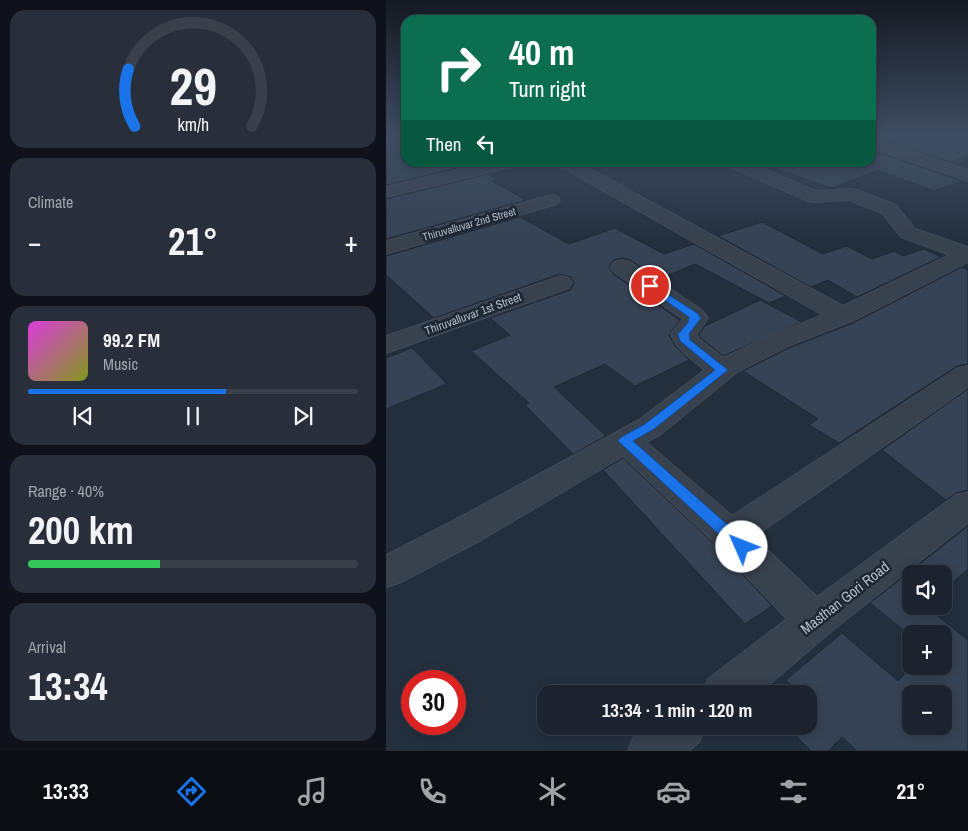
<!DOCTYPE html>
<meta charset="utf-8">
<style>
:root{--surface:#1b232e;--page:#282f3a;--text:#f1f3f6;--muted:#a0a4aa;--line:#39404a;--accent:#1a73e8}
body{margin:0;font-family:"Archivo Narrow",sans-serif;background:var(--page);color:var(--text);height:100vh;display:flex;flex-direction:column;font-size:19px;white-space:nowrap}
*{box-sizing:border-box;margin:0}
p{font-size:16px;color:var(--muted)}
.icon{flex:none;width:28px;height:28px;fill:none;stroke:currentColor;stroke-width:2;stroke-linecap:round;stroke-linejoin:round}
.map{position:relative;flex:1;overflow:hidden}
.side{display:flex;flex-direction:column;gap:10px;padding:10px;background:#0f1319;width:386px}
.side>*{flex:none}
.top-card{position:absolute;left:15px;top:15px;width:475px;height:152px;border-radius:15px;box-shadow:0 2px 12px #0003,0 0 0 1px var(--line);background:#0b6e4f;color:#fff;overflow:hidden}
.buttons{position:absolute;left:516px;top:565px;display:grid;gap:10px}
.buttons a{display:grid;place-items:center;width:50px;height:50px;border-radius:10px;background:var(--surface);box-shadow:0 2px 12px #0003,0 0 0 1px var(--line);font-size:25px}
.speed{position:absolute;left:15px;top:670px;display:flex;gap:10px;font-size:25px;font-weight:700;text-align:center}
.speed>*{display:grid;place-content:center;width:65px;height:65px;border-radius:50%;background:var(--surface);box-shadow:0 2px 12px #0003,0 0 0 1px var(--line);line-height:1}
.speed .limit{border:8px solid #d22;background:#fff;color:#111}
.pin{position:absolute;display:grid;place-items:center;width:42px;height:42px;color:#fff;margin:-21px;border:2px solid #fff;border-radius:50%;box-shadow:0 1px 5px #0007}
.me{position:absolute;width:55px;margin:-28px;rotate:314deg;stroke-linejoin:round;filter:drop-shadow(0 0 4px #0008)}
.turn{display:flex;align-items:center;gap:18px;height:105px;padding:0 25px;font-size:22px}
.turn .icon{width:65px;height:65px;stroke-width:2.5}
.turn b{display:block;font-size:35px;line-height:42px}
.then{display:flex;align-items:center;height:48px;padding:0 25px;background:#0003;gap:10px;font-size:19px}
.big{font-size:38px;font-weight:800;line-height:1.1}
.side .card{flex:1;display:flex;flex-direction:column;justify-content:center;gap:8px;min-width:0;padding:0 18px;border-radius:15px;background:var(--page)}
.side .dial{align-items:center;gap:0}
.dial svg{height:130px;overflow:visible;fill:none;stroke:var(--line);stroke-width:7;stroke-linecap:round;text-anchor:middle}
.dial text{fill:var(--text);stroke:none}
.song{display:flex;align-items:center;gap:15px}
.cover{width:60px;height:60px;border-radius:8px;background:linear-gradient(135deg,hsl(300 70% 55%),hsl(70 70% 35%))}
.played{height:5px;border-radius:2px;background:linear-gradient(90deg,var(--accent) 60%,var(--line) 60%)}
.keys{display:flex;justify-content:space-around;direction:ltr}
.heat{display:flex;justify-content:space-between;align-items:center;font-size:28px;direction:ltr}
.charge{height:8px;border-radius:4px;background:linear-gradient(90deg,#34c759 40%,var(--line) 0)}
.trip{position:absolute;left:151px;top:685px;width:280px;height:50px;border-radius:15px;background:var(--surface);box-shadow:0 2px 12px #0003,0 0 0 1px var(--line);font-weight:800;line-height:50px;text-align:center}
.tab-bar{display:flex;height:80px;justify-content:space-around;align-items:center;background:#0b0e12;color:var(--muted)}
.tab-bar .icon{width:35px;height:35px}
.tab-bar .on{color:var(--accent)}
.tab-bar b{font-size:22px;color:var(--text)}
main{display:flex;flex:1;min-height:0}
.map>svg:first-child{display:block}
.building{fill:#364354;stroke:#1f2835;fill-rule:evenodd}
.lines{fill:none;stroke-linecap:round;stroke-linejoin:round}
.minor-casing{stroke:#414a57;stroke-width:2}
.minor{fill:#38414e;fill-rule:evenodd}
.route{fill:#1a73e8;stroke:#114b97}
.labels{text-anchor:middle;stroke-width:5;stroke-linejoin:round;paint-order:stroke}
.far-street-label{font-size:11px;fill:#b4bcc9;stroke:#1d2633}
.street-label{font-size:12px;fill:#b4bcc9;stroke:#1d2633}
.near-street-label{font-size:15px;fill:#b4bcc9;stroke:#1d2633}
</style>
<main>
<section class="side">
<div class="card dial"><svg viewBox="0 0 100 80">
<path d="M14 69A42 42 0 1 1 86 69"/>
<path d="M14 69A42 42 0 0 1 10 34" stroke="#1a73e8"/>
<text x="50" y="56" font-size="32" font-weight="700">29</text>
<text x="50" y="72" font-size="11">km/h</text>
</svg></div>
<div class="card"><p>Climate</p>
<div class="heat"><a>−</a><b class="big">21°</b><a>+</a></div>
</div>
<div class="card">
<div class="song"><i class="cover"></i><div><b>99.2 FM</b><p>Music</p></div></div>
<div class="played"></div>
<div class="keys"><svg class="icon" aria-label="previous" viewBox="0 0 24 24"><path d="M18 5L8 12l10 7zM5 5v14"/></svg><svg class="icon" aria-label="pause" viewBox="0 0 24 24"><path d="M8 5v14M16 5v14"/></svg><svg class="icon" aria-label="next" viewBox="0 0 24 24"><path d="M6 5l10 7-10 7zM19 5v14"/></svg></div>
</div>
<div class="card"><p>Range · 40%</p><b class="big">200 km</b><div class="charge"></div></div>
<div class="card"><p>Arrival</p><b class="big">13:34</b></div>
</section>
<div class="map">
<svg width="582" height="751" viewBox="0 0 582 751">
<rect width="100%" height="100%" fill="#242f3e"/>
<g class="building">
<polygon points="485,136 582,136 582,155 565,162"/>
<polygon points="17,145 20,146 20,162 80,162 84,165 0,185 0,149"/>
<polygon points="485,150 575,181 548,191 492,170 446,188 382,166 382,162 485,162"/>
<polygon points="102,174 111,180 106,181 140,200 0,239 0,199"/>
<polygon points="134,217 183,244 229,228 278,254 308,244 400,296 383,303 309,264 273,279 244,260 236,258 228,260 223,266 227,274 294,320 283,335 289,346 303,360 249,386 219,364 168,387 220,436 187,454 139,405 143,403 85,351 124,335 104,318 184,290 188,284 185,277 174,274 48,318 0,275 0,256"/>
<polygon points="376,222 437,254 461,246 486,259 508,251 517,256 538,249 555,257 471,297 442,280 425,287 332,236"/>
<polygon points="576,267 582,270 582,364 571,366 453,443 423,425 432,419 357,371 403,348 467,323"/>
<polygon points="374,300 416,322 337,356 314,337 313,334 319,326"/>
<polygon points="26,348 61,384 0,409 0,358"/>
<polygon points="582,389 582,490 570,493 560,500 496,450"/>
<polygon points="237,458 330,546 386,606 359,624 217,470"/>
<path d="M582 526V569L558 590V574H525V606H539L582 640V751H471L456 737 442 751H425L400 726H422V694H397L406 686 400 680 456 633 512 681 526 666H558V634H525V636L484 603ZM525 694H558V726H525Z"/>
</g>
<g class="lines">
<g class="minor-casing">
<g id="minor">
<polygon points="8,136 20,136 20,142 0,147 0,137"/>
<polygon points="485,138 582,170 582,181 485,148"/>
<polygon points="104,162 135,162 133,165 0,197 0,187"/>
<path d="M170 162H191L457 306 564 255 515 237 496 213 463 200 428 202 422 201 340 165 338 162H361L430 191 465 189 471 190 510 205 529 229 582 247V262L466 321 402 346 351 372 275 434 260 442 346 516 572 368 582 366V387L368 537 431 597 570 495 582 492V523L443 633 372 694H316L322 679 401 619 331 545 237 456 95 540 13 583 0 587V555L69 520 253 420 319 370C307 360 290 350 285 334L297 319 228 272 225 267 228 262 236 260 244 262 316 310 322 318 311 334 312 338 337 358 384 336 437 315 172 165Z"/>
<polygon points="165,195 171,196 174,200 171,204 0,254 0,241"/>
<polygon points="175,276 183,278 186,283 183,288 0,353 0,336"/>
<polygon points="260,726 320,726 313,742 303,751 242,751 249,734"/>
</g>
</g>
<use href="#minor" class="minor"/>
</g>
<linearGradient id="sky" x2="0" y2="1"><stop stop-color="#141a22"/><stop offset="0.56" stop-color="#3f4d63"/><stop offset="1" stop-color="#3f4d63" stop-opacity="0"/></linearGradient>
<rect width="582" height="241" fill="url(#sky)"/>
<polygon class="route" points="264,283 311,313 315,318 303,334 304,340 342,370 268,429 247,441 362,543 364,547 362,551 356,553 351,551 232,441 234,438 259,424 329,370 294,341 292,334 302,323 303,317 261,288 260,286"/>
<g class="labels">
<g class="far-street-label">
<text transform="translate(83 224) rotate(-16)" y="4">Thiruvalluvar 2nd Street</text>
</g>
<g class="street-label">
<text transform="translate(87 314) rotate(-20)" y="4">Thiruvalluvar 1st Street</text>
</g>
<g class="near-street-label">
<text transform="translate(459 598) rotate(-38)" y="5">Masthan Gori Road</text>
</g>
</g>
</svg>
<div class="buttons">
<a><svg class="icon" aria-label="sound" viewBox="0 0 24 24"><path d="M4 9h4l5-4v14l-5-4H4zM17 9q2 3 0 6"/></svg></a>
<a>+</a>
<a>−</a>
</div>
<div class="speed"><div class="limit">30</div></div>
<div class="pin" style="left:264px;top:286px;background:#d93025"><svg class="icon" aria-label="arrive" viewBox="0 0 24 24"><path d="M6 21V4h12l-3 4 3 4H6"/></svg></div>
<svg class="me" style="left:356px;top:547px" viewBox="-20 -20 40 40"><circle r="19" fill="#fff"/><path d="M0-13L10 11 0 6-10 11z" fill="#1a73e8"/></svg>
<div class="trip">13:34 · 1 min · 120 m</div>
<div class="top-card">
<div class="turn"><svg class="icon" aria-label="right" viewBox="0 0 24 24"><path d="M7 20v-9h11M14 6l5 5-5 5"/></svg><div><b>40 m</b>Turn right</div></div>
<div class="then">Then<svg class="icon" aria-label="left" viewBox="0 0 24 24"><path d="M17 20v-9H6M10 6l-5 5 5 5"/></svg></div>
</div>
</div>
</main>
<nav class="tab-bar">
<b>13:33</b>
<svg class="icon on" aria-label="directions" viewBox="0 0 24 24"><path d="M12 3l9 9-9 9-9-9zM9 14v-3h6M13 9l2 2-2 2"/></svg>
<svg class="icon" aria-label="music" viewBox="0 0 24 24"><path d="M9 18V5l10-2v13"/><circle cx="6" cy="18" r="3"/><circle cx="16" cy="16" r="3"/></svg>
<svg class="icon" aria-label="phone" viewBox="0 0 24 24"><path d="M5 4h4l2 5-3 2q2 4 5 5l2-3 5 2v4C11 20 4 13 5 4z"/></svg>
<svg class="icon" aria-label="climate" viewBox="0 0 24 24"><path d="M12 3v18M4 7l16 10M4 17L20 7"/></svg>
<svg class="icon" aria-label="car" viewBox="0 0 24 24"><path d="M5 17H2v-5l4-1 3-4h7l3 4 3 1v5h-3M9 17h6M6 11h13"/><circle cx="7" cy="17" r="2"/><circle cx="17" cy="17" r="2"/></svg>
<svg class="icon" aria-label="filters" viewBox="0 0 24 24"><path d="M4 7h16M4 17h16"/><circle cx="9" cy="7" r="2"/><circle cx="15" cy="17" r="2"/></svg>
<b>21°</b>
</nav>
